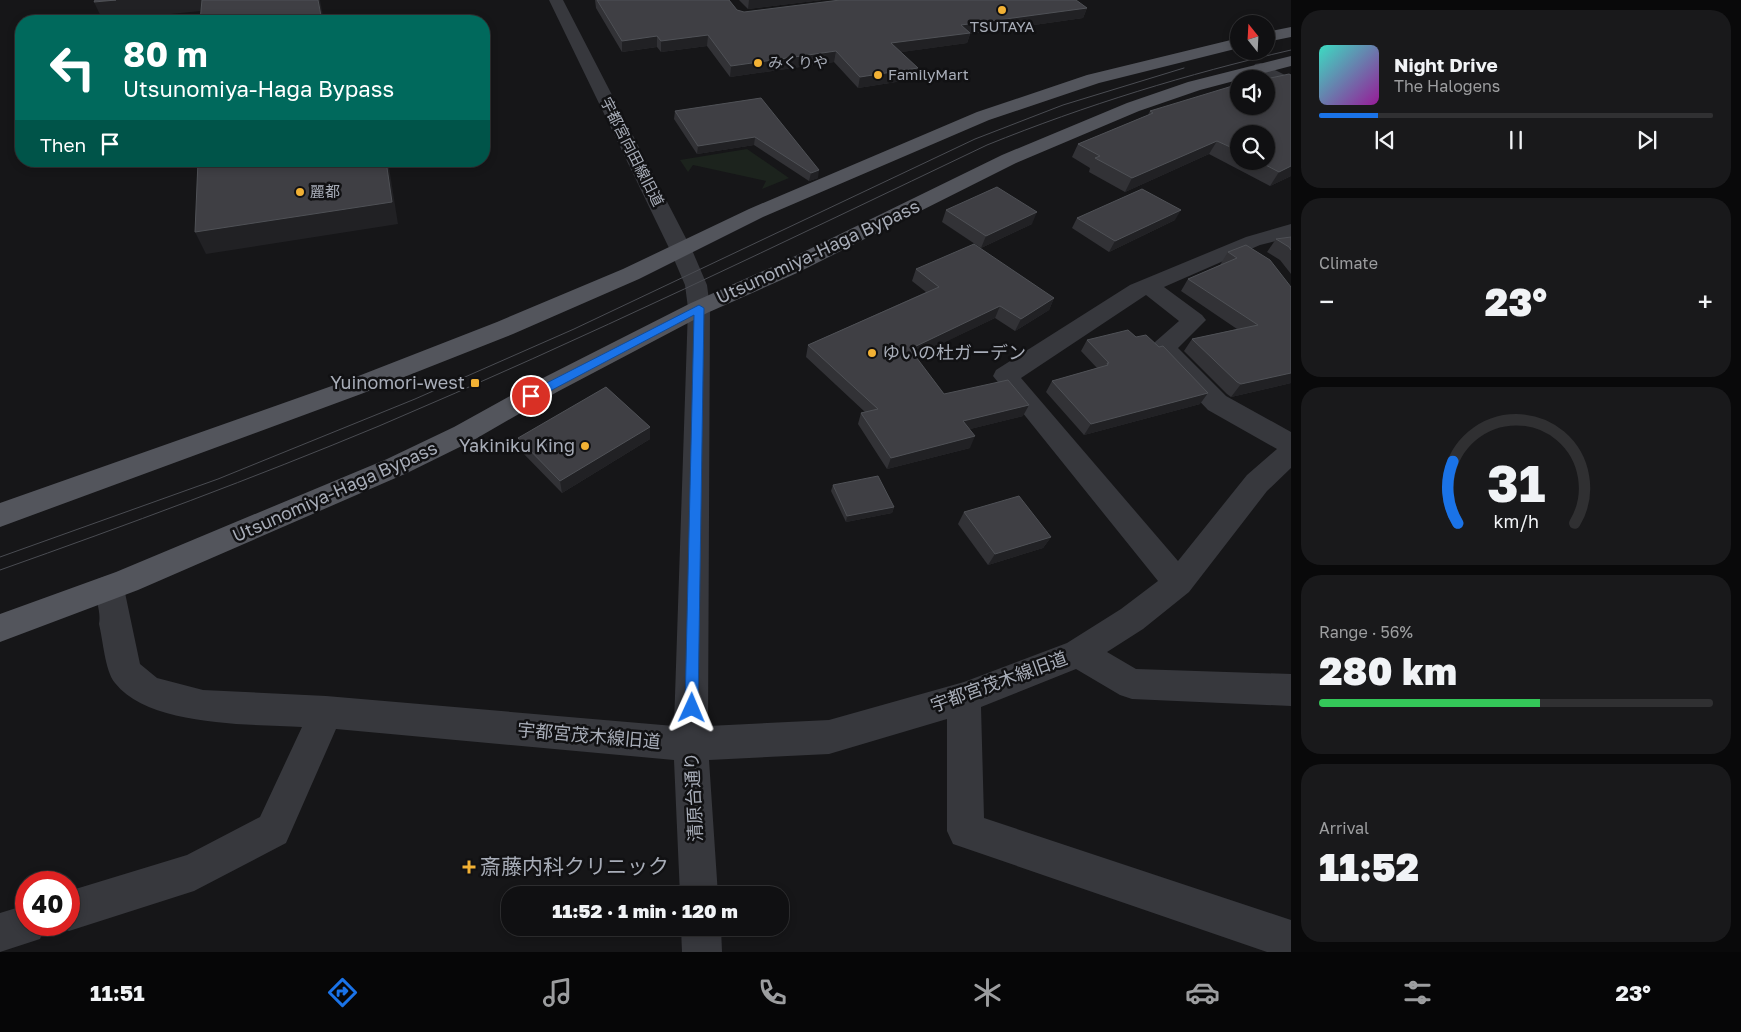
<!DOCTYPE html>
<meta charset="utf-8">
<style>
:root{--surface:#101012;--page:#19191b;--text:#f1f3f6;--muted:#9c9d9f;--line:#303032;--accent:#1a73e8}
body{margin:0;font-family:"Golos Text","Noto Sans JP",sans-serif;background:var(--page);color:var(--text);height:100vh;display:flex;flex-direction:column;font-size:19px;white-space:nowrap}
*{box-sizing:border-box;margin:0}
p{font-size:16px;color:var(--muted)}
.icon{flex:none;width:28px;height:28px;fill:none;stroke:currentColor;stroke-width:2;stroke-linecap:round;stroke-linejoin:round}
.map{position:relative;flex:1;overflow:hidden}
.details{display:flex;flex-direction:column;gap:10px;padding:10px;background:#09090a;width:450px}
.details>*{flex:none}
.banner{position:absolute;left:15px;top:15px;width:475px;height:152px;border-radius:20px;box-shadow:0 2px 8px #0003,0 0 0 1px var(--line);background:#00695c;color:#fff;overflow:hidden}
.needle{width:32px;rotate:342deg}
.buttons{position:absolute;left:1230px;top:15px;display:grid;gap:10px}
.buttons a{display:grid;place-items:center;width:45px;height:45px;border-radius:50%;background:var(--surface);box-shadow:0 2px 8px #0003,0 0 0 1px var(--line);font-size:25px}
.speed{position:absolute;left:15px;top:871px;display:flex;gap:10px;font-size:25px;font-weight:700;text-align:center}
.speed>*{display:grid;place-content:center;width:65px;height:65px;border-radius:50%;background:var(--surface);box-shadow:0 2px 8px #0003,0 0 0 1px var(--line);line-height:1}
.speed .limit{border:8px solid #d22;background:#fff;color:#111}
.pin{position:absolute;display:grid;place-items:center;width:42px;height:42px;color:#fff;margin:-21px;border:2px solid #fff;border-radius:50%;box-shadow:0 1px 5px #0007}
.me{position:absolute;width:55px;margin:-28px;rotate:1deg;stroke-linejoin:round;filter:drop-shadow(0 0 4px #0008)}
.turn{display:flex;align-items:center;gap:18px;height:105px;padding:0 25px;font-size:22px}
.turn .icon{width:65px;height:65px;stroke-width:2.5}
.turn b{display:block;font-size:35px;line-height:42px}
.then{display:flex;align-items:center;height:48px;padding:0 25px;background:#0003;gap:10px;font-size:19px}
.big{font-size:38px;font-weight:800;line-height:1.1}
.details .widget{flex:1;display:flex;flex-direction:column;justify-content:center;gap:8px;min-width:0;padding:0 18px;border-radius:20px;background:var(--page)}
.details .dial{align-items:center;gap:0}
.dial svg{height:130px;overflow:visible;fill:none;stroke:var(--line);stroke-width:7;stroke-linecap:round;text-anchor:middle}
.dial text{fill:var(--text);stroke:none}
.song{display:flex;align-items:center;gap:15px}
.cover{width:60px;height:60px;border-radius:8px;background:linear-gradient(135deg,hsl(170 70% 55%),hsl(300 70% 35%))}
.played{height:5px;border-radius:2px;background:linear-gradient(90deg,var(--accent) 15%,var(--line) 15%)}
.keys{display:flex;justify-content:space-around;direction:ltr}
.heat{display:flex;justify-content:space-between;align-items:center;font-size:28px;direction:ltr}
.charge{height:8px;border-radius:4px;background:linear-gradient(90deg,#34c759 56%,var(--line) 0)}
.trip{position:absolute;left:501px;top:886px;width:288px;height:50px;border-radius:20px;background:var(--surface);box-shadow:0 2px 8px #0003,0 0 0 1px var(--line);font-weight:800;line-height:50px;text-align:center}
.tab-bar{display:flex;height:80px;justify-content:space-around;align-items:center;background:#060607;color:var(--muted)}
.tab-bar .icon{width:35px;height:35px}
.tab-bar .active{color:var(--accent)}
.tab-bar b{font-size:22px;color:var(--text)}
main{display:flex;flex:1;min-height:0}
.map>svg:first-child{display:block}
.green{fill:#1c231d}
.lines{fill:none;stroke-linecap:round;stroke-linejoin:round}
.minor{fill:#37383d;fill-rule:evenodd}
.major{fill:#53555c;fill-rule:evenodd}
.tram{stroke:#4a4c52;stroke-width:1}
.wall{fill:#323236;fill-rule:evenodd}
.shaded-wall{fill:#212124}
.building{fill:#3f3f44;stroke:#4f5156}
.route{fill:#1a73e8;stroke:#114b97}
.poi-dot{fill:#f2b134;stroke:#111113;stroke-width:2}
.labels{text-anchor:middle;stroke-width:5;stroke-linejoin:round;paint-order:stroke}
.far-poi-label{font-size:15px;fill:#a8adb8;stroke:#111113;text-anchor:start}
.far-street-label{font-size:15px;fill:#a8adb8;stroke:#111113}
.street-label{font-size:18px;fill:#a8adb8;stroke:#111113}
.poi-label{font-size:18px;fill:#a8adb8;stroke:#111113;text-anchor:end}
.near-poi-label{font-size:21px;fill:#a8adb8;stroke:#111113;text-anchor:start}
</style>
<main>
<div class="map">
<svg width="1291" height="952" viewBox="0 0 1291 952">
<rect width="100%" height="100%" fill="#161618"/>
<polygon class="green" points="747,149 789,178 762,189 766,181 693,165 688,172 680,160"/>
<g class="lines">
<g class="minor">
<path d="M549 0H563L692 250 707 285 710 308 708 726 829 720 964 682 1067 643 1121 609 1158 581 993 376 996 370 1130 285 1246 237 1291 224V237L1260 245 1164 287 1202 315 1206 320 1178 348 1226 396 1291 432V468L1267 491 1189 592 1143 629 1107 652 1136 669 1291 674V706L1132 699 1120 695 1076 669 981 707 984 818 1291 920V952H1267L953 844 947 831V719L829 754 709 760 718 895H680L674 760 336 729 286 843 194 891 69 931 55 925H69V891L187 855 260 817 302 727C250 724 150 727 115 683 105 671 103 640 99 624 102 608 91 594 98 579L109 575 120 579 124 588 140 664 157 678 203 690 326 696 674 726 688 308 685 285 670 250ZM1146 295 1179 321 1155 342 1152 348 1155 354 1208 410 1277 449 1247 475 1178 561 1021 378Z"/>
<polygon points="1261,63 1291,78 1291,90 1255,72 1253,68 1255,64"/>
<polygon points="26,905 26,925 46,925 40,939 0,952 0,913"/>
<polygon points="681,928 721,928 722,952 682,952"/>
</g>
<g class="major">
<polygon points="1291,27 1291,37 1266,42 1266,32"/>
<polygon points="1239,38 1239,48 1099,83 989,120 763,217 639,279 513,334 361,394 0,527 0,503 343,382 497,322 623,269 749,209 977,112 1087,75"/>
<polygon points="1291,56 1291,66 1200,90 1139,111 1016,163 797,273 707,313 557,392 472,441 407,473 138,590 0,642 0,614 116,572 387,459 454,427 539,380 691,303 781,263 1002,155 1127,103 1188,82"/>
</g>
<g class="tram">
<polyline points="0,557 218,479 415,399 574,329 975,139 1063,105 1184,68"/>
<path d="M0 570C127 525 254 478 379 426 584 339 786 241 987 145 1086 105 1187 74 1291 50"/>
</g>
</g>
<g class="wall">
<polygon points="595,0 729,0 737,10 744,12 1087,8 1083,18 970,34 967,43 901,52 915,79 858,88 834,62 730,77 707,46 661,52 657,47 622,52 596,8"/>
<polygon points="739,0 822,0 748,9"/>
<path d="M1291 75V176L1270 186 1209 154 1125 192 1089 172 1090 168 1072 157 1078 144 1148 115 1150 111 1239 106ZM1239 134 1266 161H1239Z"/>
<polygon points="761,98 818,178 809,181 754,145 697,154 674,119 675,111"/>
<polygon points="946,210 1032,224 981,248 942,222"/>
<polygon points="1077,218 1175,220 1109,252 1072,228"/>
<polygon points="1291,237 1291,274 1280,260 1267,252 1276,239"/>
<polygon points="1228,252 1291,287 1291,383 1231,397 1227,394 1184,351 1192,339 1237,329 1181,291 1188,279 1220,265"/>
<polygon points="916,269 1054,298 1049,310 1015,331 995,318 915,356 944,394 1023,416 970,429 970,448 887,469 858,424 861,413 865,412 806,357 808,345 926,292 912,281"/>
<polygon points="1087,340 1200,404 1084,435 1046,392 1052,381 1097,368 1081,351"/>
<polygon points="518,438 650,439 562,493 520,450"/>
<polygon points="833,485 894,507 892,513 846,522 831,491"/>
<polygon points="964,512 1051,537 1043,548 988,565 958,524"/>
</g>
<g class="shaded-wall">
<polygon points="116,0 206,0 210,10 103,21 94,2"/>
<polygon points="318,0 320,0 324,21 322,21"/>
<polygon points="749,0 822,0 748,9"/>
<polygon points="1087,8 1083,18 970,34 967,43 888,54 891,43 961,25"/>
<polygon points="708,35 707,46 661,52 661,41"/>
<polygon points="657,36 657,47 622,52 622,41"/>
<polygon points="836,51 834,62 730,77 731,66"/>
<polygon points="918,68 915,79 858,88 860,77"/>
<polygon points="755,137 754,145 697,154 698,146"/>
<polygon points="1217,141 1209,154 1125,192 1132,178"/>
<polygon points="386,161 388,161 398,224 206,254 195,232"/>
<polygon points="1291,166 1291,176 1270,186 1279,172"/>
<polygon points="819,170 818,178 809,181 811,173"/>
<polygon points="1181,210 1175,220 1109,252 1115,241"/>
<polygon points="1037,212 1032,224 981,248 986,236"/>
<polygon points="1054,298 1049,310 1015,331 1021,319"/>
<polygon points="1000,306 995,318 906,361 910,349"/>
<polygon points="1291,373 1291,383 1231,397 1241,384"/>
<polygon points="1208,393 1200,404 1084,435 1091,424"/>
<polygon points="1029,405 1023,416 958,432 963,421"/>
<polygon points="650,427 650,439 562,493 560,481"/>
<polygon points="975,436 970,448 887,469 891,458"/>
<polygon points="894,507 892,513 846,522 847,516"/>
<polygon points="1051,537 1043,548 988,565 995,554"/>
</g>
<g class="building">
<polygon points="95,0 116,0 94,2"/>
<polygon points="202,0 318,0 322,21 200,21"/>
<polygon points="597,0 729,0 737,10 744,12 840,0 1076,0 1087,8 961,25 970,33 891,43 918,68 860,77 836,51 731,66 708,35 661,41 657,36 622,41"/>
<polygon points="1289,74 1291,75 1291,166 1279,172 1258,161 1266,161 1266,134 1239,134 1239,151 1217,141 1132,178 1095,158 1100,156 1078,144 1153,113 1150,111 1239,84 1239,106 1266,106 1266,79"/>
<polygon points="761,98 819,170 811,173 755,137 698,146 675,111"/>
<polygon points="198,161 386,161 392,202 195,232"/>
<polygon points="997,187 1037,212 986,236 946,210"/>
<polygon points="1142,189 1181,210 1115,241 1077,218"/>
<polygon points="1291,237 1291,250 1289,247 1276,239"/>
<polygon points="974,244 1054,298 1021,319 1000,306 910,349 944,394 1008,380 1029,405 963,421 975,436 891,458 861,413 878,409 808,345 939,287 916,269"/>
<polygon points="1246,245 1270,260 1291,287 1291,373 1241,384 1237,382 1192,339 1258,325 1188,279 1237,258 1228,252"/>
<polygon points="1128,330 1136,337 1146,335 1159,347 1163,346 1208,393 1091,424 1052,381 1108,365 1107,363 1109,363 1087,340"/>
<polygon points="606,387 650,427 560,481 518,438"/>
<polygon points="878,476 894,507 847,516 833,485"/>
<polygon points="1019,496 1051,537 995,554 964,512"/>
</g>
<polygon class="route" points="699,305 704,308 698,708 696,713 692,715 687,713 685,708 694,315 535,399 527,399 526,396 527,393"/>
<g class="poi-dot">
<circle cx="1002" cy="10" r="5"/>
<circle cx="758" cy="63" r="5"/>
<circle cx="878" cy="75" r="5"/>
<circle cx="300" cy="192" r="5"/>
<circle cx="872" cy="353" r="5"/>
<rect x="470" y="378" width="10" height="10" rx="2.5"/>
<circle cx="585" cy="446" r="5"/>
<path d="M466.5 859.5h5v5h5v5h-5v5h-5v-5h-5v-5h5z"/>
</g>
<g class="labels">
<g class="far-poi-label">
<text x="1002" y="32" text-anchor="middle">TSUTAYA</text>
<text x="768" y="68">みくりや</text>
<text x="888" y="80">FamilyMart</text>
<text x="310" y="197">麗都</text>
</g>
<g class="far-street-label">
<text transform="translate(632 152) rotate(63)" y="5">宇都宮向田線旧道</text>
</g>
<g class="street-label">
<text transform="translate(818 252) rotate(-25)" y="6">Utsunomiya-Haga Bypass</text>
<text transform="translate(335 492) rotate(-24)" y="6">Utsunomiya-Haga Bypass</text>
<text transform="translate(999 682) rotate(-20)" y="6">宇都宮茂木線旧道</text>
<text transform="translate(589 736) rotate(5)" y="6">宇都宮茂木線旧道</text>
<text transform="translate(694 797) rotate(-93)" y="6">清原台通り</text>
</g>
<g class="poi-label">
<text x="882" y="359" text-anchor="start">ゆいの杜ガーデン</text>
<text x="465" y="389">Yuinomori-west</text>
<text x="575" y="452">Yakiniku King</text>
</g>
<g class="near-poi-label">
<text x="480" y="874">斎藤内科クリニック</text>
</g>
</g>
</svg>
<div class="buttons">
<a><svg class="needle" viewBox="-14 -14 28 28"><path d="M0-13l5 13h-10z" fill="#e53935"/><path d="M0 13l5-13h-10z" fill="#9c9d9f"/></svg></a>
<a><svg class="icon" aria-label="sound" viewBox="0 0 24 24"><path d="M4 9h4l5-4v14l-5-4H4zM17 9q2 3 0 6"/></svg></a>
<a><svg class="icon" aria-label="search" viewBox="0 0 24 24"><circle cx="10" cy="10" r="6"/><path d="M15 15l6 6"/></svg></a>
</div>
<div class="speed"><div class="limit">40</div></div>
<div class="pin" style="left:531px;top:396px;background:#d93025"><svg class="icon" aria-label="arrive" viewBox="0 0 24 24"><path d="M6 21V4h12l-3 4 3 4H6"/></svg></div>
<svg class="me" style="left:692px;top:708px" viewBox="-20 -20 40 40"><path d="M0-17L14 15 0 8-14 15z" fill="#1a73e8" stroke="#fff" stroke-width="4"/></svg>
<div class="trip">11:52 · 1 min · 120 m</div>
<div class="banner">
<div class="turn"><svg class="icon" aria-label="left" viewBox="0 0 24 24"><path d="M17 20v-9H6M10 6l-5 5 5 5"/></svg><div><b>80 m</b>Utsunomiya-Haga Bypass</div></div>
<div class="then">Then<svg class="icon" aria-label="arrive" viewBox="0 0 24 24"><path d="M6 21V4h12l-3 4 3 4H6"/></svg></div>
</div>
</div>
<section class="details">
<div class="widget">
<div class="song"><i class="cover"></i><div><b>Night Drive</b><p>The Halogens</p></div></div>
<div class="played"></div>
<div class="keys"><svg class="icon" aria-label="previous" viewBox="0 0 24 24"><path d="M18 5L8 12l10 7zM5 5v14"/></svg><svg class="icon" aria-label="pause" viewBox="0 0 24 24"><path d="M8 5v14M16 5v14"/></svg><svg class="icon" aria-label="next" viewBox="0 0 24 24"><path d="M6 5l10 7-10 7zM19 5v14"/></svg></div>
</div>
<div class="widget"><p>Climate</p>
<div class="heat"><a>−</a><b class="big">23°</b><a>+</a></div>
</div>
<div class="widget dial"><svg viewBox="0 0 100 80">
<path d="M14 69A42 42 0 1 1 86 69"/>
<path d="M14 69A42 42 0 0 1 11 31" stroke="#1a73e8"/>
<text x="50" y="56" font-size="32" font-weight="700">31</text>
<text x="50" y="72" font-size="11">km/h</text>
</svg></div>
<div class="widget"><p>Range · 56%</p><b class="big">280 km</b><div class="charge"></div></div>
<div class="widget"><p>Arrival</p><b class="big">11:52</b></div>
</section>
</main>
<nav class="tab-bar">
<b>11:51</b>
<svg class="icon active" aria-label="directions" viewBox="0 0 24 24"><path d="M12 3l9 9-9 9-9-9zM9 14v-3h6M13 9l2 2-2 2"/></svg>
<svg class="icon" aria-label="music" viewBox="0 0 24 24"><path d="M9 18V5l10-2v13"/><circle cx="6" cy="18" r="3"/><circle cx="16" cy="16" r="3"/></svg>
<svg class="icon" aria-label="phone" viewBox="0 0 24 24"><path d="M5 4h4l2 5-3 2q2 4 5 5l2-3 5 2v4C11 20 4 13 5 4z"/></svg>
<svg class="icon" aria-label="climate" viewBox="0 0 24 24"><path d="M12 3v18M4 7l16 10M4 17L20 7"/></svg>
<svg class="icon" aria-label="car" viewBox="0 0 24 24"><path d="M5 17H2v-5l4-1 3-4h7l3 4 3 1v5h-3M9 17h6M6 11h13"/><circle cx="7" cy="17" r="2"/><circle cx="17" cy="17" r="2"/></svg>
<svg class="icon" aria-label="filters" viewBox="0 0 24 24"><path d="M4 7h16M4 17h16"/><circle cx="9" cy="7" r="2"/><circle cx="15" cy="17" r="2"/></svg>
<b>23°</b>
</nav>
